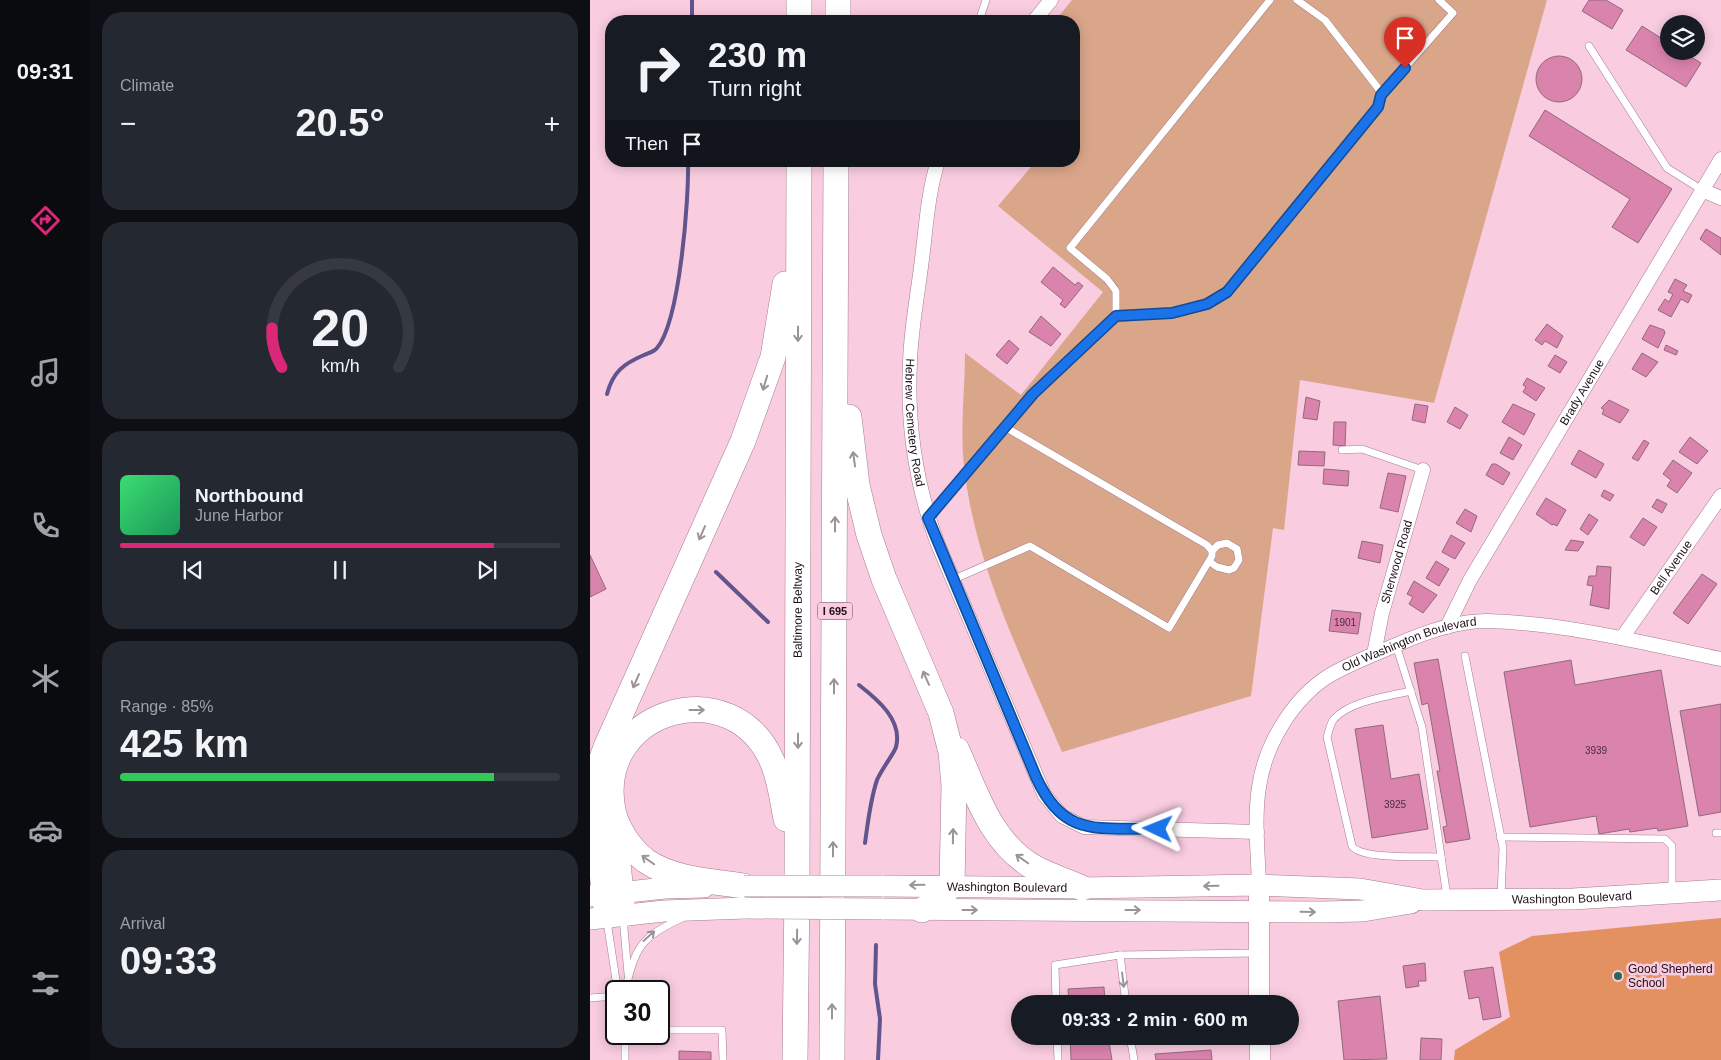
<!DOCTYPE html>
<meta charset="utf-8">
<style>
:root{--surface:#171b24;--page:#242831;--text:#f1f3f6;--muted:#9ea1a6;--line:#363941;--accent:#db2777}
body{margin:0;font-family:Helvetica,sans-serif;background:var(--page);color:var(--text);height:100vh;display:flex;flex-direction:column;font-size:19px;white-space:nowrap}
*{box-sizing:border-box;margin:0}
p{font-size:16px;color:var(--muted)}
.icon{flex:none;width:28px;height:28px;fill:none;stroke:currentColor;stroke-width:2;stroke-linecap:round;stroke-linejoin:round}
.map{position:relative;flex:1;overflow:hidden}
.side{display:flex;flex-direction:column;gap:12px;padding:12px;background:#0d0f14;width:500px}
.side>*{flex:none}
.banner{position:absolute;left:15px;top:15px;width:475px;height:152px;border-radius:20px;box-shadow:0 2px 12px #0003;background:#171b24;color:var(--text);overflow:hidden}
.controls{position:absolute;left:1070px;top:15px;display:grid;gap:10px}
.controls a{display:grid;place-items:center;width:45px;height:45px;border-radius:50%;background:var(--surface);box-shadow:0 2px 12px #0003;font-size:25px}
.speed{position:absolute;left:15px;top:980px;display:flex;gap:10px;font-size:25px;font-weight:700;text-align:center}
.speed>*{display:grid;place-content:center;width:65px;height:65px;border-radius:50%;background:var(--surface);box-shadow:0 2px 12px #0003;line-height:1}
.speed .limit{border:2px solid #111;border-radius:8px;background:#fff;color:#111}
.pin{position:absolute;display:grid;place-items:center;width:42px;height:42px;color:#fff;margin:-51px -21px;border-radius:50% 50% 50% 0;rotate:-45deg;box-shadow:0 0 5px #0007}
.pin .icon{rotate:45deg}
.me{position:absolute;width:55px;margin:-28px;rotate:272deg;stroke-linejoin:round;filter:drop-shadow(0 0 4px #0008)}
.turn{display:flex;align-items:center;gap:18px;height:105px;padding:0 20px;font-size:22px}
.turn .icon{width:65px;height:65px;stroke-width:2.5}
.turn b{display:block;font-size:35px;line-height:42px}
.then{display:flex;align-items:center;height:48px;padding:0 20px;background:#0003;gap:10px;font-size:19px}
.big{font-size:38px;font-weight:700;line-height:1.1}
.side .card{flex:1;display:flex;flex-direction:column;justify-content:center;gap:8px;min-width:0;padding:0 18px;border-radius:20px;background:var(--page)}
.side .dial{align-items:center;gap:0}
.dial svg{height:130px;overflow:visible;fill:none;stroke:var(--line);stroke-width:7;stroke-linecap:round;text-anchor:middle}
.dial text{fill:var(--text);stroke:none}
.song{display:flex;align-items:center;gap:15px}
.cover{width:60px;height:60px;border-radius:8px;background:linear-gradient(135deg,hsl(140 70% 55%),hsl(150 70% 35%))}
.played{height:5px;border-radius:2px;background:linear-gradient(90deg,var(--accent) 85%,var(--line) 85%)}
.keys{display:flex;justify-content:space-around;direction:ltr}
.heat{display:flex;justify-content:space-between;align-items:center;font-size:28px;direction:ltr}
.charge{height:8px;border-radius:4px;background:linear-gradient(90deg,#34c759 85%,var(--line) 0)}
.trip{position:absolute;left:421px;top:995px;width:288px;height:50px;border-radius:25px;background:var(--surface);box-shadow:0 2px 12px #0003;font-weight:700;line-height:50px;text-align:center}
main{display:flex;flex:1;min-height:0}
.menu{display:flex;flex-direction:column;width:90px;justify-content:space-around;align-items:center;background:#090b0e;color:var(--muted)}
.menu .icon{width:35px;height:35px}
.menu .current{color:var(--accent)}
.menu b{font-size:22px;color:var(--text)}
.map>svg:first-child{display:block}
.green{fill:#daa68a}
.forest{fill:#e49162}
.lines{fill:none;stroke-linecap:round;stroke-linejoin:round}
.stream{stroke:#62548d;stroke-width:4}
.building{fill:#da83ad;stroke:#91697c}
.service-casing{stroke:#a57c8f;stroke-width:8}
.minor-casing{stroke:#a57c8f;stroke-width:15}
.secondary-casing{stroke:#a57c8f;stroke-width:21}
.primary-casing{stroke:#a57c8f;stroke-width:22}
.motorway-casing{stroke:#a57c8f;stroke-width:26}
.service{stroke:#fff;stroke-width:7}
.minor{stroke:#fff;stroke-width:14}
.secondary{stroke:#fff;stroke-width:20}
.primary{stroke:#fff;stroke-width:21}
.motorway{stroke:#fff;stroke-width:25}
.primary-bridge-casing{stroke:#a57c8f;stroke-width:22;stroke-linecap:butt}
.primary-bridge{stroke:#fff;stroke-width:21}
.oneway{stroke:#9a9397}
.route-casing{stroke:#114b97;stroke-width:12}
.route{stroke:#1a73e8;stroke-width:9}
.poi-dot{fill:#296855;stroke:#f9cce0;stroke-width:2}
.labels{text-anchor:middle;stroke-width:5;stroke-linejoin:round;paint-order:stroke}
.number-label{font-size:10px;fill:#4e2d3c}
.shield{fill:#f9cce0;stroke:#604853;stroke-width:1}
.shield-label{font-size:11px;font-weight:bold;fill:#1f1017}
.street-label{font-size:12px;fill:#1f1017;stroke:#f9cce0}
.poi-label{font-size:12px;fill:#1f1017;stroke:#f9cce0;text-anchor:start}
</style>
<main>
<nav class="menu">
<b>09:31</b>
<svg class="icon current" aria-label="directions" viewBox="0 0 24 24"><path d="M12 3l9 9-9 9-9-9zM9 14v-3h6M13 9l2 2-2 2"/></svg>
<svg class="icon" aria-label="music" viewBox="0 0 24 24"><path d="M9 18V5l10-2v13"/><circle cx="6" cy="18" r="3"/><circle cx="16" cy="16" r="3"/></svg>
<svg class="icon" aria-label="phone" viewBox="0 0 24 24"><path d="M5 4h4l2 5-3 2q2 4 5 5l2-3 5 2v4C11 20 4 13 5 4z"/></svg>
<svg class="icon" aria-label="climate" viewBox="0 0 24 24"><path d="M12 3v18M4 7l16 10M4 17L20 7"/></svg>
<svg class="icon" aria-label="car" viewBox="0 0 24 24"><path d="M5 17H2v-5l4-1 3-4h7l3 4 3 1v5h-3M9 17h6M6 11h13"/><circle cx="7" cy="17" r="2"/><circle cx="17" cy="17" r="2"/></svg>
<svg class="icon" aria-label="filters" viewBox="0 0 24 24"><path d="M4 7h16M4 17h16"/><circle cx="9" cy="7" r="2"/><circle cx="15" cy="17" r="2"/></svg>
</nav>
<section class="side">
<div class="card"><p>Climate</p>
<div class="heat"><a>−</a><b class="big">20.5°</b><a>+</a></div>
</div>
<div class="card dial"><svg viewBox="0 0 100 80">
<path d="M14 69A42 42 0 1 1 86 69"/>
<path d="M14 69A42 42 0 0 1 8 45" stroke="#db2777"/>
<text x="50" y="56" font-size="32" font-weight="700">20</text>
<text x="50" y="72" font-size="11">km/h</text>
</svg></div>
<div class="card">
<div class="song"><i class="cover"></i><div><b>Northbound</b><p>June Harbor</p></div></div>
<div class="played"></div>
<div class="keys"><svg class="icon" aria-label="previous" viewBox="0 0 24 24"><path d="M18 5L8 12l10 7zM5 5v14"/></svg><svg class="icon" aria-label="pause" viewBox="0 0 24 24"><path d="M8 5v14M16 5v14"/></svg><svg class="icon" aria-label="next" viewBox="0 0 24 24"><path d="M6 5l10 7-10 7zM19 5v14"/></svg></div>
</div>
<div class="card"><p>Range · 85%</p><b class="big">425 km</b><div class="charge"></div></div>
<div class="card"><p>Arrival</p><b class="big">09:33</b></div>
</section>
<div class="map">
<svg width="1131" height="1060" viewBox="0 0 1131 1060">
<rect width="100%" height="100%" fill="#f9cce0"/>
<path class="green" d="M482 0H957L844 403 710 380 694 530 683 528 661 696 472 752C433 660 385 567 374 466 370 430 375 389 375 353L431 395 513 292 408 206 446 161H484V21H465Z"/>
<polygon class="forest" points="1131,918 1131,1060 864,1060 865,1050 920,1017 909,952 942,936"/>
<g class="lines">
<g class="stream">
<polyline points="102,0 102,21"/>
<path d="M17 394C23 372 33 364 54 355 58 353 64 352 67 348 90 321 99 198 98 161"/>
<polyline points="126,572 178,622"/>
<path d="M269 685C287 699 313 720 306 747 305 752 291 770 287 780 280 801 278 822 275 843"/>
<polyline points="286,945 285,984 290,1019 288,1060"/>
</g>
</g>
<g class="building">
<polygon points="999,0 1016,0 1033,10 1022,29 992,11"/>
<polygon points="1052,26 1079,43 1079,51 1092,51 1111,63 1096,87 1036,50"/>
<circle cx="969" cy="79" r="23"/>
<polygon points="955,110 1082,189 1048,243 1022,227 1040,199 939,136"/>
<polygon points="1116,229 1131,238 1131,255 1110,239"/>
<polygon points="463,267 485,285 488,282 493,286 475,308 470,304 473,300 451,282"/>
<polygon points="1085,279 1097,285 1093,291 1102,295 1098,303 1091,299 1081,317 1068,310 1075,299 1079,302 1083,294 1078,292"/>
<polygon points="451,316 471,334 461,346 439,332"/>
<polygon points="957,324 973,336 967,348 955,341 952,345 945,340"/>
<polygon points="1060,325 1074,330 1075,333 1068,348 1052,339"/>
<polygon points="419,340 429,349 417,364 406,355"/>
<polygon points="1076,345 1088,351 1086,355 1074,350"/>
<polygon points="1052,353 1068,362 1056,377 1042,369"/>
<polygon points="965,355 977,362 970,373 958,366"/>
<polygon points="937,378 955,388 946,401 933,392 936,387 933,385"/>
<polygon points="716,397 730,401 727,420 713,418"/>
<polygon points="1019,400 1039,410 1030,423 1012,414 1014,410 1011,408"/>
<polygon points="825,404 838,406 835,423 822,420"/>
<polygon points="923,404 945,414 934,435 912,422"/>
<polygon points="865,407 878,415 870,429 857,422"/>
<polygon points="744,422 756,422 755,446 743,445"/>
<polygon points="919,437 932,445 923,460 910,453"/>
<polygon points="1100,437 1118,451 1107,464 1089,452"/>
<polygon points="1054,440 1059,443 1048,461 1042,458"/>
<polygon points="989,450 1014,464 1006,478 981,464"/>
<polygon points="709,451 735,452 734,466 708,465"/>
<polygon points="1083,460 1102,473 1087,493 1077,486 1081,480 1073,474"/>
<polygon points="902,464 906,464 920,473 913,485 896,475"/>
<polygon points="734,469 759,471 758,486 733,484"/>
<polygon points="798,473 816,476 808,512 790,508"/>
<polygon points="1014,490 1024,495 1020,501 1011,496"/>
<polygon points="956,498 976,510 967,526 963,524 962,525 946,514"/>
<polygon points="1067,499 1077,504 1072,513 1062,507"/>
<polygon points="875,509 887,516 881,532 866,523"/>
<polygon points="999,514 1008,520 998,535 990,529"/>
<polygon points="1053,518 1067,527 1054,546 1040,537"/>
<polygon points="861,535 875,543 865,559 852,552"/>
<polygon points="981,540 994,542 988,551 975,550"/>
<polygon points="772,541 793,545 790,563 768,558"/>
<polygon points="0,555 16,589 0,597"/>
<polygon points="846,561 859,569 849,586 836,578"/>
<polygon points="1007,566 1021,567 1019,609 1000,605 1003,586 997,585 999,576 1006,576"/>
<polygon points="1112,574 1127,584 1098,624 1083,613"/>
<polygon points="824,581 847,595 833,613 819,604 823,597 817,594"/>
<polygon points="742,610 771,613 768,634 739,631"/>
<polygon points="848,659 880,839 856,843 853,827 857,826 847,771 850,771 838,703 832,705 824,663"/>
<polygon points="981,660 985,685 1071,670 1098,826 1068,831 1067,828 1040,832 1039,829 1009,834 1006,816 940,827 914,672"/>
<polygon points="1131,704 1131,812 1109,816 1090,711"/>
<polygon points="793,725 801,779 829,774 838,829 782,838 765,729"/>
<polygon points="835,963 836,981 828,981 829,986 816,988 813,966"/>
<polygon points="903,967 911,1017 893,1020 889,997 879,999 874,971"/>
<polygon points="514,987 515,1004 479,1004 478,989"/>
<polygon points="790,996 797,1059 754,1060 748,1001"/>
<polygon points="480,1036 518,1036 522,1060 481,1060"/>
<polygon points="831,1038 852,1039 851,1060 830,1060"/>
<polygon points="621,1050 622,1060 566,1060 565,1054"/>
<polygon points="89,1051 121,1052 121,1060 89,1060"/>
</g>
<g class="lines">
<g class="service-casing">
<g id="service">
<polyline points="389,21 396,0"/>
<polyline points="999,46 1077,168 1112,190"/>
<polyline points="791,95 863,13 849,0"/>
<polyline points="526,317 526,291 517,279 480,248 680,0"/>
<polyline points="752,450 772,449 833,470"/>
<polyline points="338,517 443,394 526,317 583,313 617,304 637,292 788,107 791,95 788,88 735,20 707,0"/>
<polyline points="620,562 627,567 639,570 644,568 649,560 647,549 637,543 628,545 622,551"/>
<polyline points="362,580 440,546 579,628 622,556 622,551 617,545 415,427"/>
<polyline points="806,645 832,727 857,897"/>
<polyline points="875,656 913,848 911,897"/>
<path d="M821 691C799 696 760 701 744 719 740 723 739 732 737 737L762 846C772 860 833 856 851 857"/>
<polyline points="1126,833 1131,833"/>
<polyline points="910,837 1075,839 1082,846 1082,891"/>
<polyline points="33,917 38,974"/>
<polyline points="17,921 26,980 32,991"/>
<polyline points="530,955 536,1004"/>
<path d="M35 991C46 946 50 938 92 918"/>
<polyline points="0,998 26,996"/>
<polyline points="466,1004 465,965 530,955 666,953"/>
<polyline points="69,1030 132,1030 133,1060"/>
<polyline points="467,1036 468,1060"/>
<polyline points="540,1036 544,1060"/>
<polyline points="35,1060 35,1034"/>
</g>
</g>
<g class="minor-casing">
<g id="minor">
<polyline points="444,21 461,0"/>
<path id="s1" d="M348 161C338 192 336 227 332 259 328 293 321 328 320 362 317 422 326 485 347 542L454 794 472 816 494 827 667 832"/>
<polyline points="1112,190 1131,198"/>
<path id="s2" d="M857 627 880 580 1131 159"/>
<path id="s3" d="M1032 638 1131 496"/>
<path id="s4" d="M784 654 792 613 833 470"/>
<path id="s5" d="M669 885C668 853 664 819 669 787 675 745 702 700 737 677 758 664 783 655 806 645 833 633 866 621 896 621 975 623 1054 643 1131 659"/>
</g>
</g>
<g class="secondary-casing">
<g id="secondary">
<polyline points="669,885 669,1004"/>
<polyline points="670,1036 670,1060"/>
</g>
</g>
<g class="primary-casing">
<g id="primary">
<path id="s6" d="M292 886 492 888 669 885 770 889 833 900 983 899 1131 890"/>
<polyline points="0,896 75,888 114,887"/>
<polyline points="292,909 731,912 773,911 821,903"/>
<polyline points="0,919 74,911 155,908"/>
</g>
</g>
<g class="motorway-casing">
<g id="motorway">
<polyline points="209,21 209,0"/>
<polyline points="248,21 248,0"/>
<polyline points="259,417 267,485 279,535 294,579 351,713 361,752 364,785 362,885 344,903 332,910"/>
<path d="M367 750C386 793 401 844 445 868 460 876 477 881 492 888"/>
<polyline points="24,822 33,914"/>
<path d="M154 886C122 881 84 880 56 861 39 848 24 825 22 804 9 708 143 671 182 761 190 779 192 799 196 819"/>
<polyline points="17,916 3,795 5,778 16,747 153,441 183,357 195,284"/>
<path id="s7" d="M205 1060 207 889 209 161"/>
<polyline points="242,1060 246,161"/>
</g>
</g>
<use href="#service" class="service"/>
<use href="#minor" class="minor"/>
<use href="#secondary" class="secondary"/>
<use href="#primary" class="primary"/>
<use href="#motorway" class="motorway"/>
<g class="primary-bridge-casing">
<g id="primary-bridge">
<polyline points="154,886 292,886"/>
<polyline points="155,908 292,909"/>
</g>
</g>
<use href="#primary-bridge" class="primary-bridge"/>
</g>
<defs><path id="oneway-shaft" d="M-6 0H5M1.5-3L5.5 0L1.5 3" fill="none" stroke-width="1.6" stroke-linecap="round" stroke-linejoin="round" transform="scale(1.25)"/></defs>
<g class="oneway">
<use href="#oneway-shaft" transform="translate(208 334) rotate(90)"/>
<use href="#oneway-shaft" transform="translate(175 383) rotate(107)"/>
<use href="#oneway-shaft" transform="translate(264 459) rotate(-98)"/>
<use href="#oneway-shaft" transform="translate(245 524) rotate(-90)"/>
<use href="#oneway-shaft" transform="translate(112 533) rotate(114)"/>
<use href="#oneway-shaft" transform="translate(336 678) rotate(-114)"/>
<use href="#oneway-shaft" transform="translate(46 681) rotate(114)"/>
<use href="#oneway-shaft" transform="translate(244 686) rotate(-90)"/>
<use href="#oneway-shaft" transform="translate(107 710)"/>
<use href="#oneway-shaft" transform="translate(208 741) rotate(90)"/>
<use href="#oneway-shaft" transform="translate(363 836) rotate(-89)"/>
<use href="#oneway-shaft" transform="translate(243 849) rotate(-90)"/>
<use href="#oneway-shaft" transform="translate(432 859) rotate(-145)"/>
<use href="#oneway-shaft" transform="translate(58 860) rotate(-145)"/>
<use href="#oneway-shaft" transform="translate(327 885) rotate(179)"/>
<use href="#oneway-shaft" transform="translate(621 886) rotate(179)"/>
<use href="#oneway-shaft" transform="translate(380 910)"/>
<use href="#oneway-shaft" transform="translate(543 910)"/>
<use href="#oneway-shaft" transform="translate(718 912) rotate(1)"/>
<use href="#oneway-shaft" transform="translate(59 936) rotate(-42)"/>
<use href="#oneway-shaft" transform="translate(207 937) rotate(91)"/>
<use href="#oneway-shaft" transform="translate(533 980) rotate(83)"/>
<use href="#oneway-shaft" transform="translate(242 1011) rotate(-90)"/>
</g>
<g class="lines">
<g class="route-casing">
<path id="route" d="M568 829C508 827 474 839 446 777L338 518 443 394 526 316 582 313 617 304 637 292 788 107 791 95 815 68"/>
</g>
<use href="#route" class="route"/>
</g>
<circle class="poi-dot" cx="1028" cy="976" r="5"/>
<g class="labels">
<g class="number-label">
<text x="755" y="626">1901</text>
<text x="1006" y="754">3939</text>
<text x="805" y="808">3925</text>
</g>
<rect class="shield" x="227.5" y="602.5" width="35" height="17" rx="4"/>
<g class="shield-label">
<text x="245" y="615">I 695</text>
</g>
<g class="street-label">
<text dy="4" stroke="none"><textPath href="#s2" startOffset="271">Brady Avenue</textPath></text>
<text dy="4" stroke="none"><textPath href="#s1" startOffset="264">Hebrew Cemetery Road</textPath></text>
<text dy="4" stroke="none"><textPath href="#s4" startOffset="95">Sherwood Road</textPath></text>
<text dy="4" stroke="none"><textPath href="#s3" startOffset="86">Bell Avenue</textPath></text>
<text dy="4" stroke="none"><textPath href="#s7" startOffset="450">Baltimore Beltway</textPath></text>
<text dy="4" stroke="none"><textPath href="#s5" startOffset="320">Old Washington Boulevard</textPath></text>
<text dy="4" stroke="none"><textPath href="#s6" startOffset="125">Washington Boulevard</textPath></text>
<text dy="4" stroke="none"><textPath href="#s6" startOffset="691">Washington Boulevard</textPath></text>
</g>
<g class="poi-label">
<text x="1038" y="973">Good Shepherd<tspan x="1038" dy="14">School</tspan></text>
</g>
</g>
</svg>
<div class="controls">
<a><svg class="icon" aria-label="layers" viewBox="0 0 24 24"><path d="M12 4l9 5-9 5-9-5zM3 14l9 5 9-5"/></svg></a>
</div>
<div class="speed"><div class="limit">30</div></div>
<div class="pin" style="left:815px;top:68px;background:#d93025"><svg class="icon" aria-label="arrive" viewBox="0 0 24 24"><path d="M6 21V4h12l-3 4 3 4H6"/></svg></div>
<svg class="me" style="left:568px;top:829px" viewBox="-20 -20 40 40"><path d="M0-17L14 15 0 8-14 15z" fill="#1a73e8" stroke="#fff" stroke-width="4"/></svg>
<div class="trip">09:33 · 2 min · 600 m</div>
<div class="banner">
<div class="turn"><svg class="icon" aria-label="right" viewBox="0 0 24 24"><path d="M7 20v-9h11M14 6l5 5-5 5"/></svg><div><b>230 m</b>Turn right</div></div>
<div class="then">Then<svg class="icon" aria-label="arrive" viewBox="0 0 24 24"><path d="M6 21V4h12l-3 4 3 4H6"/></svg></div>
</div>
</div>
</main>
